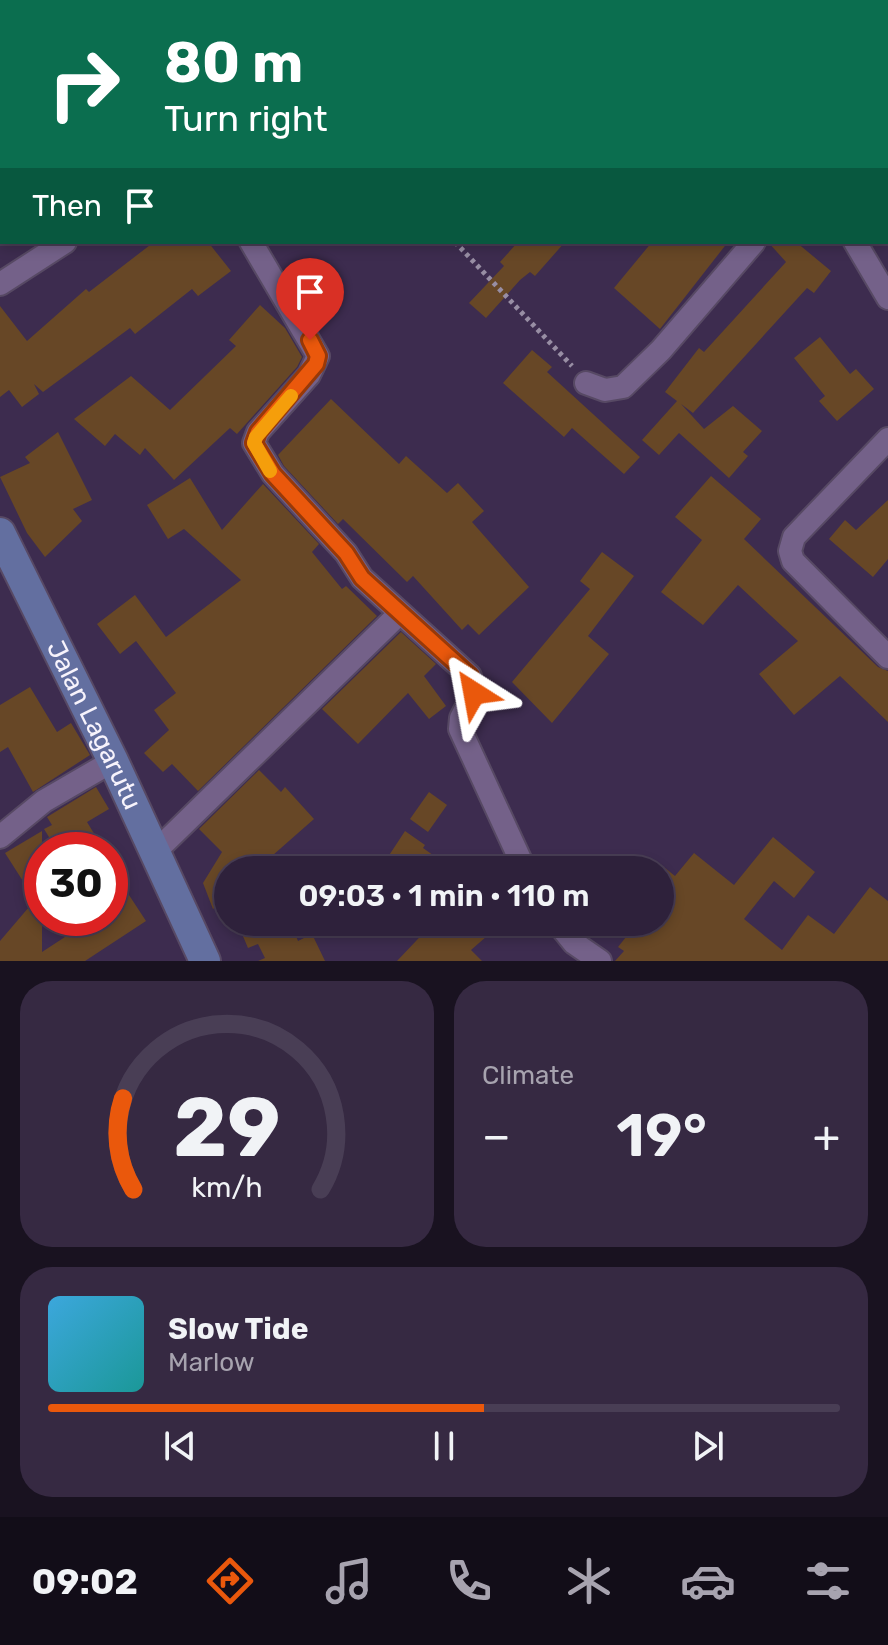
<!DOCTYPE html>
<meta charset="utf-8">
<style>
:root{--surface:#2e213b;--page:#362942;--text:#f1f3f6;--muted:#a7a3af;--line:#493e55;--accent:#ea580c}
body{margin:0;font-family:Rubik,sans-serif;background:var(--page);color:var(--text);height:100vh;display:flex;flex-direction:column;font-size:30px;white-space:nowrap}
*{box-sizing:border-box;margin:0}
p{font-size:26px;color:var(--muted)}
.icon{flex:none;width:44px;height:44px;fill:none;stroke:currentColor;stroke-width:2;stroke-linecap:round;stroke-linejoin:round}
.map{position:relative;height:961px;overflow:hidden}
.details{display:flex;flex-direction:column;gap:20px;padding:20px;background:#191220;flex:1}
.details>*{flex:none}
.banner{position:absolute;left:0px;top:0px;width:888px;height:244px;box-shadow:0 4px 12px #0003,0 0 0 2px var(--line);background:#0b6e4f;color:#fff;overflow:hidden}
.speed{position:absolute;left:24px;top:832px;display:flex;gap:16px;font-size:40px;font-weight:700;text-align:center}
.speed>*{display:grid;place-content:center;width:104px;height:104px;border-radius:50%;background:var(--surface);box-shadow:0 4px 12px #0003,0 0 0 2px var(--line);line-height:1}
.speed .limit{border:12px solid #d22;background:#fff;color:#111}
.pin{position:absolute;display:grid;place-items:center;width:68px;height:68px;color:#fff;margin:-82px -34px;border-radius:50% 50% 50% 0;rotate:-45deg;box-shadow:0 0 8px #0007}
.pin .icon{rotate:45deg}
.me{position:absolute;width:88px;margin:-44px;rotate:326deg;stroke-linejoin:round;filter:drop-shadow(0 0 6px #0008)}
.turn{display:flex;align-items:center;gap:28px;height:168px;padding:0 32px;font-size:36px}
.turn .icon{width:104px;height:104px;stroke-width:2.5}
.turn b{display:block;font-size:56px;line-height:68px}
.then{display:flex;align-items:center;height:76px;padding:0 32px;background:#0003;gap:16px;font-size:30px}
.big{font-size:60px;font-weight:600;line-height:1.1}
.details .tile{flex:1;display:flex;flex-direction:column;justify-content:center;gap:12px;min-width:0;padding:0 28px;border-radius:32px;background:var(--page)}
.details .dial{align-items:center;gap:0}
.dial svg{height:208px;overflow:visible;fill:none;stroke:var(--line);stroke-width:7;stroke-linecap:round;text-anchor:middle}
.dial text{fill:var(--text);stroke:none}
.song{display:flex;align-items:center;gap:24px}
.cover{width:96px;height:96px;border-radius:12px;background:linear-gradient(135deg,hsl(200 70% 55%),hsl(180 70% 35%))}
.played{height:8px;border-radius:4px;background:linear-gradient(90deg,var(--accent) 55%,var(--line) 55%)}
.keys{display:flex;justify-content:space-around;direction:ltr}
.heat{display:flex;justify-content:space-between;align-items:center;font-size:44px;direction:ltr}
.details .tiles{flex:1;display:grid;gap:20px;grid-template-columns:1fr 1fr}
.tile:last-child{grid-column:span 2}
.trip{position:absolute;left:214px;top:856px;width:460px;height:80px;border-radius:40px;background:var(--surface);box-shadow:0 4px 12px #0003,0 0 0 2px var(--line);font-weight:600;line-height:80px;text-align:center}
.tab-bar{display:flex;height:128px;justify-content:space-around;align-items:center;background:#120d18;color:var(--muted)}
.tab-bar .icon{width:56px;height:56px}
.tab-bar .current{color:var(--accent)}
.tab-bar b{font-size:36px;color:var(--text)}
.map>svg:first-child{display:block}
.building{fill:#674726}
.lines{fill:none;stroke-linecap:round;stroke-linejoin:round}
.street-casing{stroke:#574964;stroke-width:26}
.secondary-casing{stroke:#574964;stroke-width:34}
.path{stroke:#988ea4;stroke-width:5;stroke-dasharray:4 4;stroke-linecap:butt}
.street{stroke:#746189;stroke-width:22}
.secondary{stroke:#636fa0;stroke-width:30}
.route-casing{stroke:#983908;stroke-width:20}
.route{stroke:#ea580c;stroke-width:14}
.slow{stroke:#f59e0b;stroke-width:14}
.labels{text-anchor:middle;stroke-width:8;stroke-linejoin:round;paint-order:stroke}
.street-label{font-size:26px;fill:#f7f3fc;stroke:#3d2c4f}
</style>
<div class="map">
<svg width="888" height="961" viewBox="0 0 888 961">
<rect width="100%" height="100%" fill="#3d2c4f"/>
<g class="building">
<polygon points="154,242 208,242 231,271 198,296 192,289 135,334 130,328 43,392 34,384 39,394 22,407 9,390 0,397 0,306 27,341 86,289 89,292"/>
<polygon points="518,242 565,242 535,276 530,272 520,280 486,318 469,303 504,266 500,262"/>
<polygon points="652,242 728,242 660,329 614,288"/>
<polygon points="768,242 796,242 831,271 814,293 807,288 693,413 681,404 704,429 733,406 762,431 743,452 748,456 729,478 679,433 659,455 642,440 677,401 665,392 699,348 704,352 786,262"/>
<polygon points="260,305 285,328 302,357 297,367 237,434 230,428 174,480 145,448 140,455 115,434 105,446 74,419 131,376 170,410 236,346 229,340"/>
<polygon points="820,337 850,374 856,369 874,389 837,421 819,401 825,396 794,358"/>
<polygon points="532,350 552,367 547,372 640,457 624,474 572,428 564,437 503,383"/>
<polygon points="331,399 399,464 406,456 447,493 458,483 484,511 472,522 529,587 479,635 468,624 462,630 413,576 407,582 343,519 338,524 284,466 278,455"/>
<polygon points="58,432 92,500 73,509 82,521 45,557 27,533 0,477 30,463 25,457"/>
<polygon points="711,476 761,519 744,539 878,667 888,671 888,722 840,676 794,715 759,674 798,641 738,585 703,625 661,592 702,540 675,517"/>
<polygon points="190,478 222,530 263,484 319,544 312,552 342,589 346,586 377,616 198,791 172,764 163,772 144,753 169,730 154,710 176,693 136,641 120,654 97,624 135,595 166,637 241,580 184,529 168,539 147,505"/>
<polygon points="888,500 888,559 873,577 829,539 845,520 856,530"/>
<polygon points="602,552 634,576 588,636 609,654 552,723 512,682 590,589 580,581"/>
<polygon points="401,632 436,664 424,676 446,706 429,719 408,693 358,744 322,709"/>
<polygon points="30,687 57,732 71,723 90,755 33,792 8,747 0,752 0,705"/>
<polygon points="259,770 281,792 285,787 314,819 256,870 228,870 228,896 213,909 203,883 222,852 199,829"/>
<polygon points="96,787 109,809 87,822 104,850 57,850 44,829 52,825 47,817"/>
<polygon points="429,792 447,805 428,832 410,819"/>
<polygon points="42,831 42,952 94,918 110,918 110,866 146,921 85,961 0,961 0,941 35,900 5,853"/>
<polygon points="405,831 425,845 423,848 454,870 401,870 386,860"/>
<polygon points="773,837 815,872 794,898 774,881 744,919 782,950 808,915 834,934 870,887 888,901 888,961 615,961 624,951 618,947 638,922 660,922 660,864 675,876 694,853 734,885"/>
<polygon points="237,922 309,922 293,929 298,941 312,934 325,961 258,961 265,958 258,944 248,948"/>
<polygon points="434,922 503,922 471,950 482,961 397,961"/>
</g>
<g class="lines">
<g class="street-casing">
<g id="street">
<polyline points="95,0 98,2"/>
<polyline points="642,0 644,2"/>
<polyline points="426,2 429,0"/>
<polyline points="251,242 318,356 309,375 258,432 254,443 273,474 346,553 362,578 470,676 474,693 461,718 460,729 525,870"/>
<polyline points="855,242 888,298"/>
<polyline points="0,284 65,242"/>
<polyline points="586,383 605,390 623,387 661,350 754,242"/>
<polyline points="888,439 794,537 790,551 793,561 888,657"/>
<polyline points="0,837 44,801 113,761"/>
<polyline points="154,853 398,615"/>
<polyline points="557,922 574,943 600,961"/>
</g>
</g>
<g class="secondary-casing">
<g id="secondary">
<path id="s1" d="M0 533 113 761 205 961"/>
</g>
</g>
<polyline class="path" points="455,242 572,366"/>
<use href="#street" class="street"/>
<use href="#secondary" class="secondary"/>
</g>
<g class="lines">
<g class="route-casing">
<polyline id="route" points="310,340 318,356 316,364 258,432 254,443 273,474 346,553 362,578 470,676 474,693"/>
</g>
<use href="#route" class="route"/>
<polyline class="slow" points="270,471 254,443 256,437 291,396"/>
</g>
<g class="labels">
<g class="street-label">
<text dy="9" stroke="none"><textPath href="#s1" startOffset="214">Jalan Lagarutu</textPath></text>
</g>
</g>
</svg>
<div class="speed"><div class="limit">30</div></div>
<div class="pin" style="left:310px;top:340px;background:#d93025"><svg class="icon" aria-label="arrive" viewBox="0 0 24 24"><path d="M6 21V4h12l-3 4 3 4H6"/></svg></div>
<svg class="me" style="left:474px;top:693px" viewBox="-20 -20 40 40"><path d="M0-17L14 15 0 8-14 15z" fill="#ea580c" stroke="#fff" stroke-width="4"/></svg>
<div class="trip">09:03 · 1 min · 110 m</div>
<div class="banner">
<div class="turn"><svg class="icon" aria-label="right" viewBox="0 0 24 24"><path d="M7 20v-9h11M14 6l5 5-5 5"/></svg><div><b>80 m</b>Turn right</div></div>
<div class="then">Then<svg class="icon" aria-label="arrive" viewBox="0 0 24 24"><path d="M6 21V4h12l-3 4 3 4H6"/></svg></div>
</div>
</div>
<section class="details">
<div class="tiles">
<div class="tile dial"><svg viewBox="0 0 100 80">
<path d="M14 69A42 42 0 1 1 86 69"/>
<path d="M14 69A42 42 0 0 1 10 34" stroke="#ea580c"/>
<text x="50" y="56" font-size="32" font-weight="700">29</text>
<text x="50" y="72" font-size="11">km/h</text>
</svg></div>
<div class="tile"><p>Climate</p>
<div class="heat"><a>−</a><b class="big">19°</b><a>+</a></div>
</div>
<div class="tile">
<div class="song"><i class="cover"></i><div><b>Slow Tide</b><p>Marlow</p></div></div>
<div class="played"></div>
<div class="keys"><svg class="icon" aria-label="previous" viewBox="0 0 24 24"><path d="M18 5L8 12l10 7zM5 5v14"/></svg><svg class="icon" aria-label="pause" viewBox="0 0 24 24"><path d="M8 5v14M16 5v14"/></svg><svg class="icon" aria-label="next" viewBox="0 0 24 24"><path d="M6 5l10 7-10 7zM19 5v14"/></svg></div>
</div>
</div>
</section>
<nav class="tab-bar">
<b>09:02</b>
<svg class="icon current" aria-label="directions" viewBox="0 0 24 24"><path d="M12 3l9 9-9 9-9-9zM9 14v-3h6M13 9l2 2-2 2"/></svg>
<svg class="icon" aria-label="music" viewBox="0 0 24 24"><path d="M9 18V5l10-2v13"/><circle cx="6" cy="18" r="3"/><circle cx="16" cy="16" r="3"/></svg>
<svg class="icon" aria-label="phone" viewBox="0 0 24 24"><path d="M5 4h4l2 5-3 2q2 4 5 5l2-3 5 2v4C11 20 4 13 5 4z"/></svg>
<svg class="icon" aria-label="climate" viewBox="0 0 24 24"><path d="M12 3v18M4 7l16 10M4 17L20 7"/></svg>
<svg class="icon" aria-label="car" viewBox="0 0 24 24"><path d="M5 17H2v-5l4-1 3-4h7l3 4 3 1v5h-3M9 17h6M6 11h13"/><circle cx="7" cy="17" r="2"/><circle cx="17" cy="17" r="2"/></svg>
<svg class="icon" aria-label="filters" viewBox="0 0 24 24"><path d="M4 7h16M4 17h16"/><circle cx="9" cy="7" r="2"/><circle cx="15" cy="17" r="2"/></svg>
</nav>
